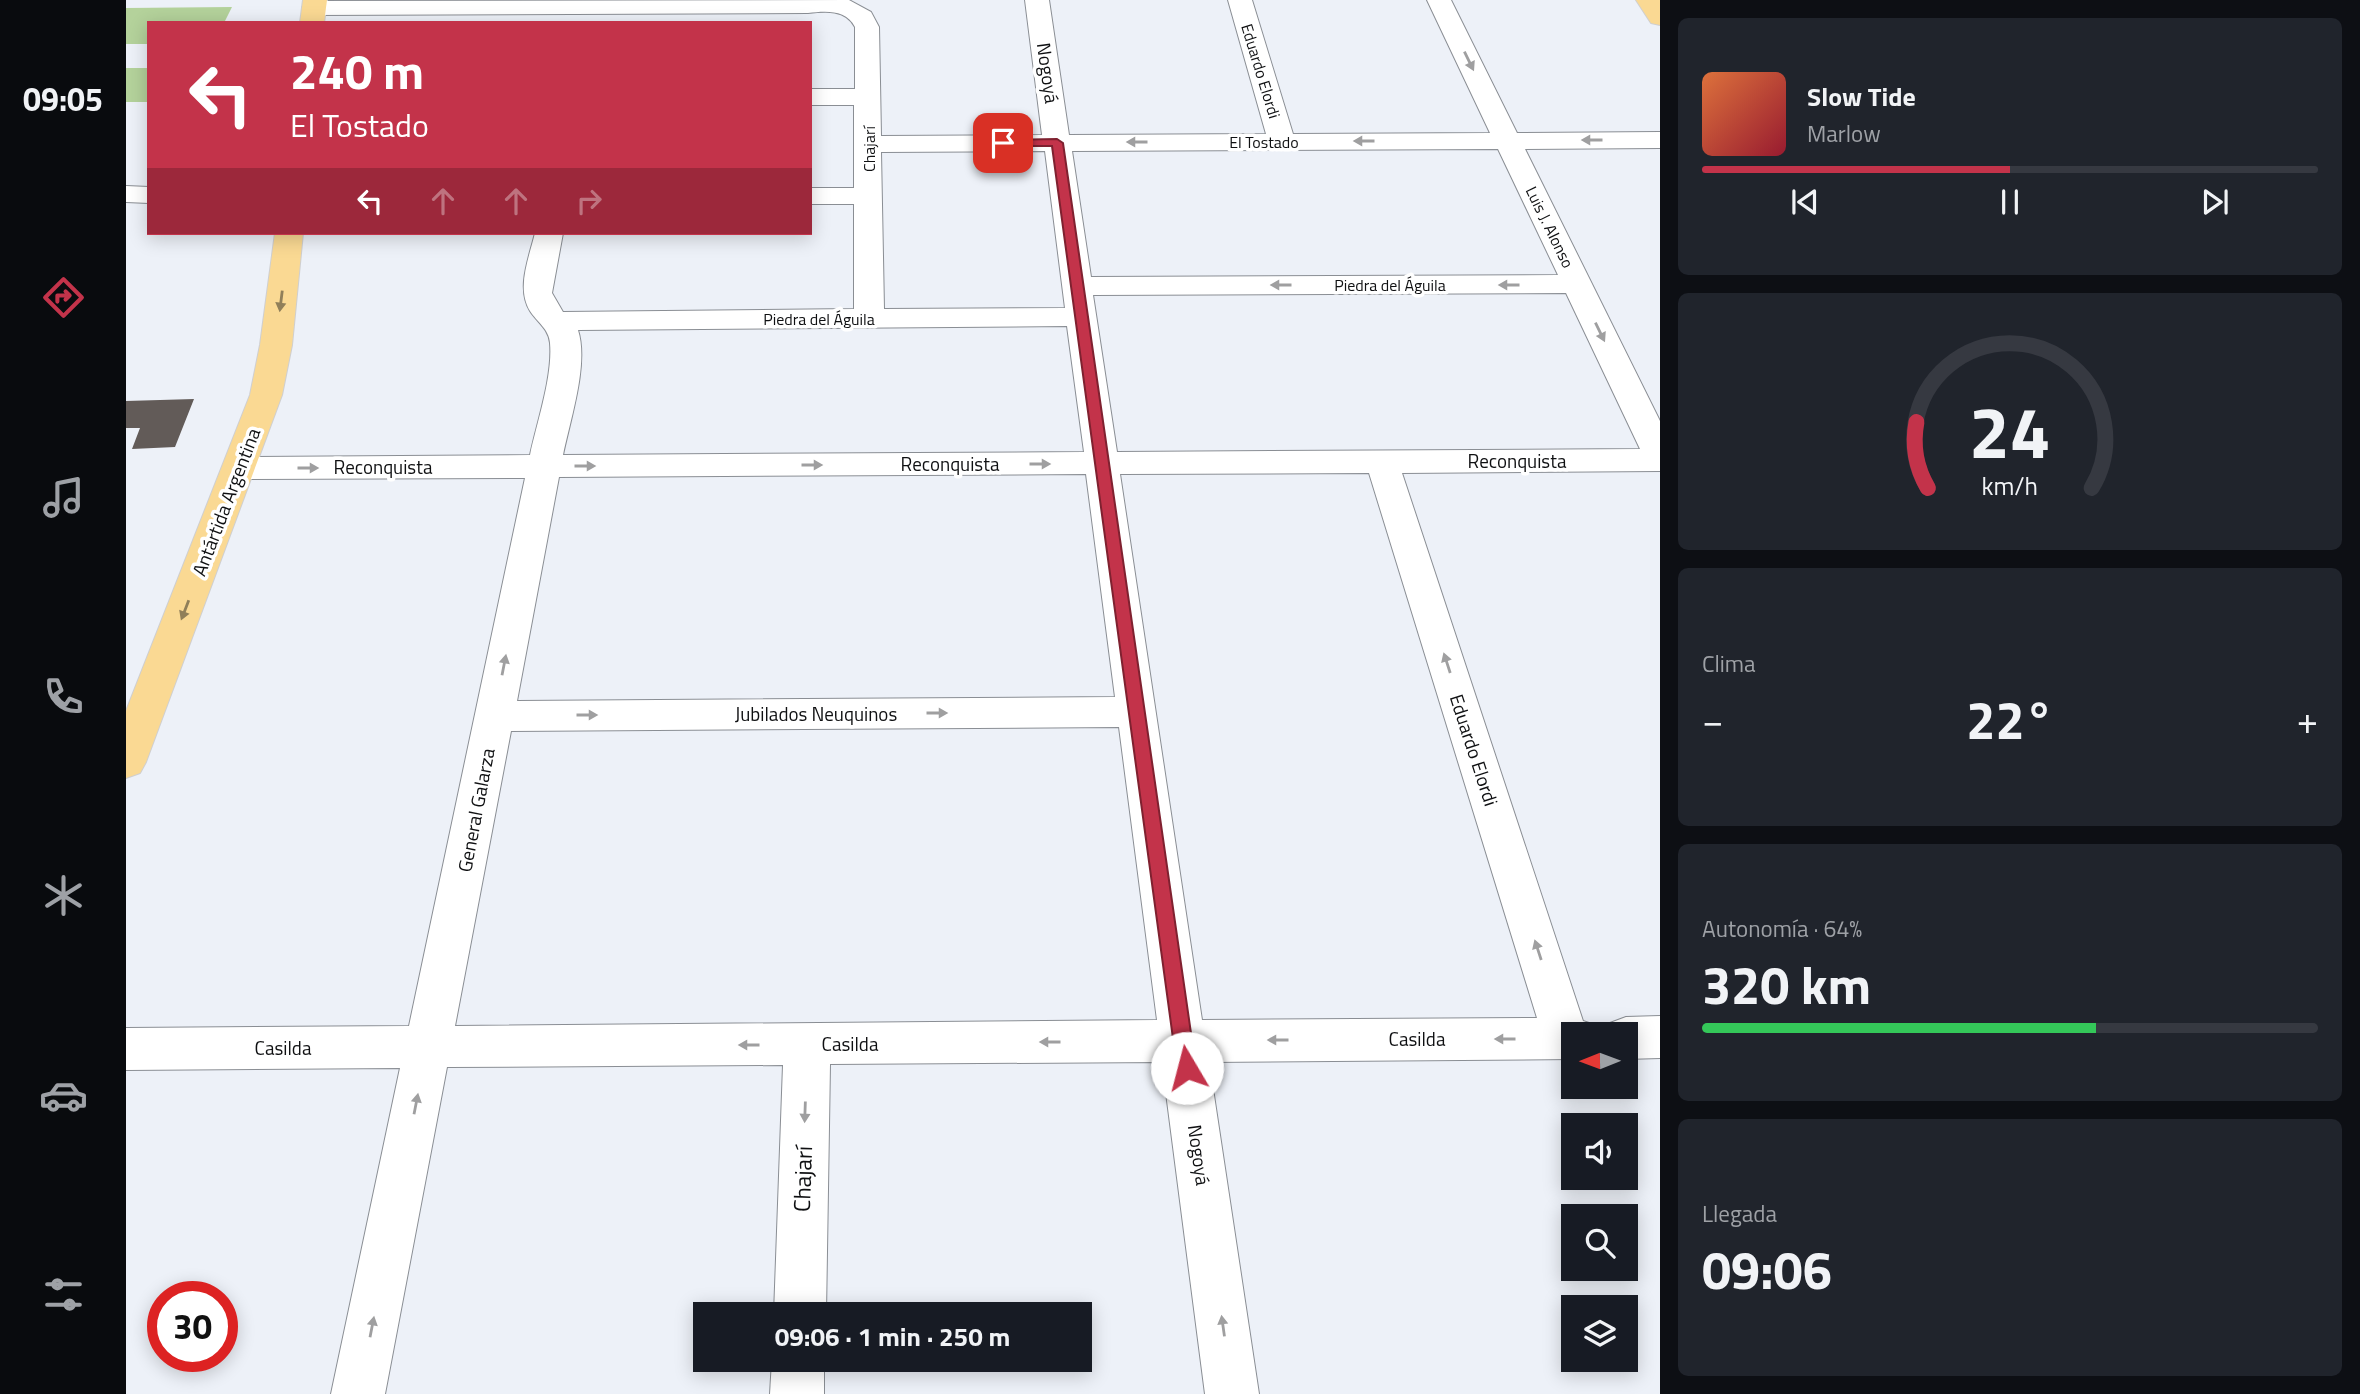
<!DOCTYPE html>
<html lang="es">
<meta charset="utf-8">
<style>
:root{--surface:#171b24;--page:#20242c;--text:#f1f3f6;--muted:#9ea1a6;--line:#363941;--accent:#c3334a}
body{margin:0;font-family:"Titillium Web",sans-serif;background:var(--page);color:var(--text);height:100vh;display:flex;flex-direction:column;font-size:26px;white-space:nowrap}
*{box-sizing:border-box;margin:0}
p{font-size:23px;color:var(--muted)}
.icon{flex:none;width:38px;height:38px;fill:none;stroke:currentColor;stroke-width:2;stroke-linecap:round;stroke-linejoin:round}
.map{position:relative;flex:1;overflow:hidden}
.sheet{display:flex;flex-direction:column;gap:18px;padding:18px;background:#0d0f14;width:700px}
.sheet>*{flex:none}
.hud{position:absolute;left:21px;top:21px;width:665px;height:214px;border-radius:0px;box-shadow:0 4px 18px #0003;background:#c3334a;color:#fff;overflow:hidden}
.needle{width:46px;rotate:269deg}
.tools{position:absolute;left:1435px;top:1022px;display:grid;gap:14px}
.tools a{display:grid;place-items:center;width:77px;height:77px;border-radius:0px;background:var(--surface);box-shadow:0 4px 18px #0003;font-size:35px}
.speed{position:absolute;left:21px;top:1281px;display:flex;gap:14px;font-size:35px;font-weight:700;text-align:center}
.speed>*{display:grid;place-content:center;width:91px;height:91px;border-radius:50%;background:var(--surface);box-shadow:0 4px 18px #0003;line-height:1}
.speed .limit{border:10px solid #d22;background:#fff;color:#111}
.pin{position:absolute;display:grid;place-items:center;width:60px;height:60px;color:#fff;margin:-30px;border-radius:14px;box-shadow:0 4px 10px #0006}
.me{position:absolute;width:77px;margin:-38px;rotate:352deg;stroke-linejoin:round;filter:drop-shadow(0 0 5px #0008)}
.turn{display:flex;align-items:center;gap:24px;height:147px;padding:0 28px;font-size:32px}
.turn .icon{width:91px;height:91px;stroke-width:2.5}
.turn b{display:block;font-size:49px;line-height:60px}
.lanes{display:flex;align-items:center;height:66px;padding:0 28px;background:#0003;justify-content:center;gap:35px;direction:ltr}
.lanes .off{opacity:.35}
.big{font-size:52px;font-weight:700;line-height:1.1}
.sheet .tile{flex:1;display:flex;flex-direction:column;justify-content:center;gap:10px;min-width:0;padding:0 24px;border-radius:10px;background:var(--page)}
.sheet .dial{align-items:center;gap:0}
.dial svg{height:182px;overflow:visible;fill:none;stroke:var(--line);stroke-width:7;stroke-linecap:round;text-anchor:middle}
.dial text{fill:var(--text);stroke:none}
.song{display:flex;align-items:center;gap:21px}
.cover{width:84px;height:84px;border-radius:10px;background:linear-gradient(135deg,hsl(20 70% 55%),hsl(350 70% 35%))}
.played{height:7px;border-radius:4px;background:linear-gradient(90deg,var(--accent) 50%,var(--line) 50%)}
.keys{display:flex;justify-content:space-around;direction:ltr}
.heat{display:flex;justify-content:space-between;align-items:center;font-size:38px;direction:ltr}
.charge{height:10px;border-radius:5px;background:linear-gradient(90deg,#34c759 64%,var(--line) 0)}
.trip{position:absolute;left:567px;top:1302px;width:399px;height:70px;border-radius:0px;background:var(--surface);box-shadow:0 4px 18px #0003;font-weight:700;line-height:70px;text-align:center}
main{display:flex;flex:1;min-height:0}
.dock{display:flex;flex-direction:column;width:126px;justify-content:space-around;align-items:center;background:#090b0e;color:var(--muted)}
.dock .icon{width:49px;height:49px}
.dock .selected{color:var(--accent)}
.dock b{font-size:32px;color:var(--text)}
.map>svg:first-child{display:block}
.green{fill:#b4d29b}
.building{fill:#625b58}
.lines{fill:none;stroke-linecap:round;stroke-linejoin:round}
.minor-casing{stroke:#8a8e94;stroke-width:2}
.major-casing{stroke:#cfcfd0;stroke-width:2}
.minor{fill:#fff;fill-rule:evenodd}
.major{fill:#fad993;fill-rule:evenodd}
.oneway{fill:#9f9fa0}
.oneway2{fill:#907f59}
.route{fill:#c3334a;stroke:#7f2130;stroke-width:2}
.labels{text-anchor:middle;stroke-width:7;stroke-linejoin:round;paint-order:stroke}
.far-street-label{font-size:16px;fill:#0f1012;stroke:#fff}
.street-label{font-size:19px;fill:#0f1012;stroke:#fff}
.near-street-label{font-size:23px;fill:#0f1012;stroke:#fff}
</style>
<main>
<nav class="dock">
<b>09:05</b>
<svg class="icon selected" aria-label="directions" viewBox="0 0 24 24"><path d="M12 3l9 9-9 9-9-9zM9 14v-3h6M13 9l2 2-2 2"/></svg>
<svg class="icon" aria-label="music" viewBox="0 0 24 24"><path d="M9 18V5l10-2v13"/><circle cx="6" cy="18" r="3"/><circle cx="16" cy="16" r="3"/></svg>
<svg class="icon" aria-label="phone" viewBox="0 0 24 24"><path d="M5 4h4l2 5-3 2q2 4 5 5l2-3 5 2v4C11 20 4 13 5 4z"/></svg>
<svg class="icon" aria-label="climate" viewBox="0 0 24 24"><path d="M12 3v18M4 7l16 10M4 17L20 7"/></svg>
<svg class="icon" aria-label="car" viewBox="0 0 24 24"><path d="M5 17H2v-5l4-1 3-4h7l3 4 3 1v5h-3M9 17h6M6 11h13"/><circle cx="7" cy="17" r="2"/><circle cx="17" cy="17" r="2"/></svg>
<svg class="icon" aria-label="filters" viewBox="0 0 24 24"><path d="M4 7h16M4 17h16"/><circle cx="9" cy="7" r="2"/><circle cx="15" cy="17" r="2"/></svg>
</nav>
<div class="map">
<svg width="1534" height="1394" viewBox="0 0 1534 1394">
<rect width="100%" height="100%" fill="#edf1f8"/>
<g class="green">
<polygon points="106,7 98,23 23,23 23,44 0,44 0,8"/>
<rect x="0" y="68" width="23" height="34"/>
</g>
<polygon class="building" points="68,399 49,447 6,449 14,428 0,428 0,401"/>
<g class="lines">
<g class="minor-casing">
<g id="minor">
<path d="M723 0 745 12 753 27 755 136 916 135 899 0H923L943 135 1140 134 1102 0H1126L1167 134 1364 133 1301 0H1325L1391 133 1534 132V148L1399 149 1534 421V471L1276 473 1457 1021 1463 1023 1468 1034H1447V1059L1083 1062 1133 1394H1079L1036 1062 704 1064 700 1314H648L657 1065 321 1067 259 1394H205L274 1068 0 1070V1028L283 1026 399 478 114 479 102 476 97 468 102 460 114 457 404 455C411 422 427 376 424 343 423 329 411 322 404 311 390 288 403 258 409 233H437L426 293 437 312 728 309V204H684V188H728V105H684V89H729V27C720 9 699 11 682 13L188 15 179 13 176 8 179 3 188 1ZM1372 149 1432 275 965 277 946 151ZM919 151 939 308 758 309 755 152ZM1440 293 1514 449 991 452 967 295ZM941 326 958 452 437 455C444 420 463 364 452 330ZM1243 473 1411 1018 1076 1020 994 474ZM960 474 989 697 391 701 433 477ZM993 727 1031 1020 329 1026 385 731Z"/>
<polygon points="0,186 23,187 23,203 0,202"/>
<polygon points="1534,1016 1534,1058 1500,1059 1500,1034 1479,1034 1484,1023 1500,1017"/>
<polygon points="646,1360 698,1360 698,1394 644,1394"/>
</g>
</g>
<g class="major-casing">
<g id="major">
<polygon points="177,0 201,0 198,23 174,23"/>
<polygon points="1510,0 1534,0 1534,25 1525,23"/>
<polygon points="149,233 177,233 166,345 156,395 20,762 14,773 0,778 0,711 124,395 134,345"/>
</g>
</g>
<use href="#minor" class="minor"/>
<use href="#major" class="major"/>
</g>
<defs><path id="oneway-solid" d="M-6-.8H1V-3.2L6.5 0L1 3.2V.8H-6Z" transform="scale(1.75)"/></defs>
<g class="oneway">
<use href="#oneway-solid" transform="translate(1343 61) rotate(64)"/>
<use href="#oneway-solid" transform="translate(1466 140) rotate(180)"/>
<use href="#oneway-solid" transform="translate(1238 141) rotate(180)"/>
<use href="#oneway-solid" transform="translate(1011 142) rotate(180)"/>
<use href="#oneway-solid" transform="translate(1155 285) rotate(180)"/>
<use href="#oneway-solid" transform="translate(1383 285) rotate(180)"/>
<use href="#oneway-solid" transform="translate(1474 332) rotate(64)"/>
<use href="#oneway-solid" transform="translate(914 464)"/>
<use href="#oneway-solid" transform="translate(686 465)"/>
<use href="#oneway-solid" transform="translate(459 466)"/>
<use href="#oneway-solid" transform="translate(182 468)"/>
<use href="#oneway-solid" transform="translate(1321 663) rotate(-108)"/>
<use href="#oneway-solid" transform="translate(378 665) rotate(-79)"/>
<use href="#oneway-solid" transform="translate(811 713)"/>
<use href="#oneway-solid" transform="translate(461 715)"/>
<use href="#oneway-solid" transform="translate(1412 950) rotate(-108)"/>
<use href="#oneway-solid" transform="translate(1379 1039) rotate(180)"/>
<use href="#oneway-solid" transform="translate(1152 1040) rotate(180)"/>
<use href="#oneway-solid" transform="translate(924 1042) rotate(180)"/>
<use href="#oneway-solid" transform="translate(623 1045) rotate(180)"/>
<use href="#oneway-solid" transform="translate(290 1104) rotate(-79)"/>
<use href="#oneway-solid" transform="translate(679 1112) rotate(92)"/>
<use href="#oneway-solid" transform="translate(1097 1326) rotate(-98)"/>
<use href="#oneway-solid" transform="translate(246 1327) rotate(-79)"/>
</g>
<g class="oneway2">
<use href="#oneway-solid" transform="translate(155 301) rotate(97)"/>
<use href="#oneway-solid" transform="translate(59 610) rotate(111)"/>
</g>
<polygon class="route" points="931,139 937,143 1070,1068 1067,1074 1061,1077 1054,1074 1051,1068 926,146 877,146 872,143 877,140"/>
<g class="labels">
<g class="far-street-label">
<text transform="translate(1135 71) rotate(73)" y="6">Eduardo Elordi</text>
<text x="1138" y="148">El Tostado</text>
<text transform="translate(743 149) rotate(-90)" y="6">Chajarí</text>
<text transform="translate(1424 227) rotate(64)" y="6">Luis J. Alonso</text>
<text x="1264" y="291">Piedra del Águila</text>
<text x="693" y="325">Piedra del Águila</text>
</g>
<g class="street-label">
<text transform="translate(922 73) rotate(82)" y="7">Nogoyá</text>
<text x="1391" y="468">Reconquista</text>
<text x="824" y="471">Reconquista</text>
<text x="257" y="474">Reconquista</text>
<text transform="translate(100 502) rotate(-69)" y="7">Antártida Argentina</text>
<text x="690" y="721">Jubilados Neuquinos</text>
<text transform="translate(1348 750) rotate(72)" y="7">Eduardo Elordi</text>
<text transform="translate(350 810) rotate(-79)" y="7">General Galarza</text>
<text x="1291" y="1046">Casilda</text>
<text x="724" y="1051">Casilda</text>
<text x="157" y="1055">Casilda</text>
<text transform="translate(1073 1155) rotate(82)" y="7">Nogoyá</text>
</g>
<g class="near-street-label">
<text transform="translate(677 1179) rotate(-88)" y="8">Chajarí</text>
</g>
</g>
</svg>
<div class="tools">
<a><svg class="needle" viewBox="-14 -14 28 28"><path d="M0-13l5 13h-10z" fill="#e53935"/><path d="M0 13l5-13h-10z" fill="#9ea1a6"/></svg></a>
<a><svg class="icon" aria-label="sound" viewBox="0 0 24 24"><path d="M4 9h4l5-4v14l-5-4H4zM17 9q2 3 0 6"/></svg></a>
<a><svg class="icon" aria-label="search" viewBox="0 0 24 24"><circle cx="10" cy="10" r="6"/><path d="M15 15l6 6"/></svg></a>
<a><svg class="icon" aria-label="layers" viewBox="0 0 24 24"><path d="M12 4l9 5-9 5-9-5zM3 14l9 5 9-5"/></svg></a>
</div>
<div class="speed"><div class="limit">30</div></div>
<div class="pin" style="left:877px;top:143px;background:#d93025"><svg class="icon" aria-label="arrive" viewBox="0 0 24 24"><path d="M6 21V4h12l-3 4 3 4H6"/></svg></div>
<svg class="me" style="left:1061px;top:1068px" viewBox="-20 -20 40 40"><circle r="19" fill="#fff"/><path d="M0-13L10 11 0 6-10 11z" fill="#c3334a"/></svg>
<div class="trip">09:06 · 1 min · 250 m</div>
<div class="hud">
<div class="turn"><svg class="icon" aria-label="left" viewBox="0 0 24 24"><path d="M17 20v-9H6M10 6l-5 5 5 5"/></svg><div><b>240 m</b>El Tostado</div></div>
<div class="lanes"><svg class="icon" aria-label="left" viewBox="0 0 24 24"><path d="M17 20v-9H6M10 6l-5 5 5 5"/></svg><svg class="icon off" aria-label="ahead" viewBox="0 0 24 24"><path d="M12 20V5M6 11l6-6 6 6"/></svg><svg class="icon off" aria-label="ahead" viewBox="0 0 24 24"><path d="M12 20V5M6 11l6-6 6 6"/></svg><svg class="icon off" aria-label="right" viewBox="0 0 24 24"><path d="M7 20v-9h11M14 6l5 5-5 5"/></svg></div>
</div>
</div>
<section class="sheet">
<div class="tile">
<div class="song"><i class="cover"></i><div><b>Slow Tide</b><p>Marlow</p></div></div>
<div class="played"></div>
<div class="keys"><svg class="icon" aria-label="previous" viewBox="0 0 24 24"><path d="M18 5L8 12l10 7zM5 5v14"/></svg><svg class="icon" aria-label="pause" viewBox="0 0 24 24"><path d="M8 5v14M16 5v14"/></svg><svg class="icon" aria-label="next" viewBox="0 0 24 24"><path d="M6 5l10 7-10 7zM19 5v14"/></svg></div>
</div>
<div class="tile dial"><svg viewBox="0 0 100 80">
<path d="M14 69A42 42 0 1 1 86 69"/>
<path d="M14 69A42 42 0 0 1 9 40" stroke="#c3334a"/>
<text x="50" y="56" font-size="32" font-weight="700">24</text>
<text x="50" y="72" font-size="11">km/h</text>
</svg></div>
<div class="tile"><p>Clima</p>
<div class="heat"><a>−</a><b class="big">22°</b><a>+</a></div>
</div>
<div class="tile"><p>Autonomía · 64%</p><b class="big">320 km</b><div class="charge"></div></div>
<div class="tile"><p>Llegada</p><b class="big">09:06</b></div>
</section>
</main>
